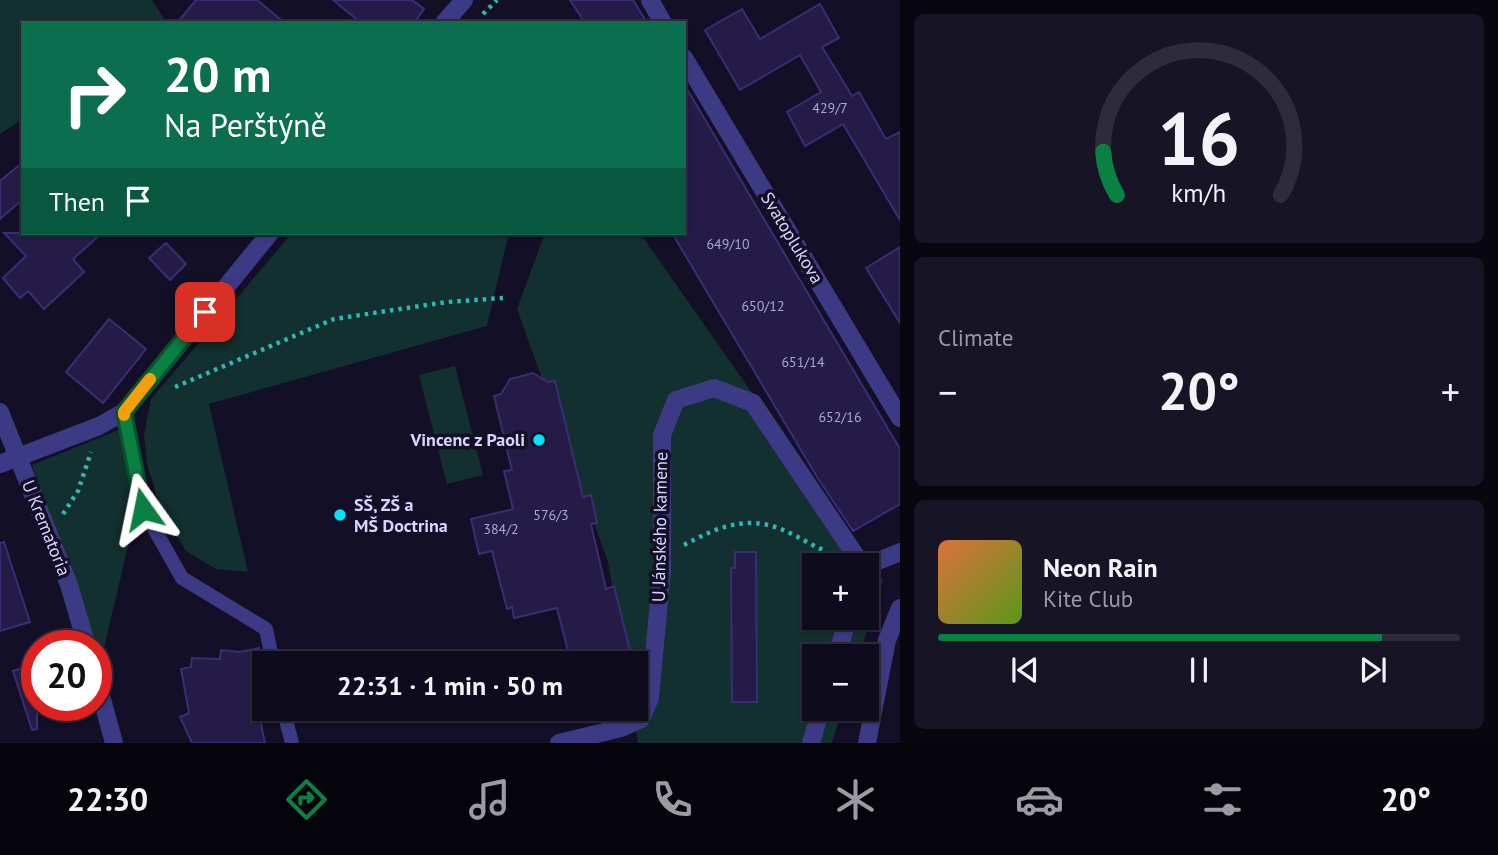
<!DOCTYPE html>
<meta charset="utf-8">
<style>
:root{--surface:#0e0b1c;--page:#171425;--text:#f1f3f6;--muted:#9b9ba3;--line:#2e2b3b;--accent:#0b8043}
body{margin:0;font-family:"PT Sans",sans-serif;background:var(--page);color:var(--text);height:100vh;display:flex;flex-direction:column;font-size:26px;white-space:nowrap}
*{box-sizing:border-box;margin:0}
p{font-size:23px;color:var(--muted)}
.icon{flex:none;width:38px;height:38px;fill:none;stroke:currentColor;stroke-width:2;stroke-linecap:round;stroke-linejoin:round}
.map{position:relative;flex:1;overflow:hidden}
.sheet{display:flex;flex-direction:column;gap:14px;padding:14px;background:#08060f;width:598px}
.sheet>*{flex:none}
.guide{position:absolute;left:21px;top:21px;width:665px;height:214px;border-radius:0px;box-shadow:0 2px 5px #0004,0 0 0 2px var(--line);background:#0b6e4f;color:#fff;overflow:hidden}
.fabs{position:absolute;left:802px;top:553px;display:grid;gap:14px}
.fabs a{display:grid;place-items:center;width:77px;height:77px;border-radius:0px;background:var(--surface);box-shadow:0 2px 5px #0004,0 0 0 2px var(--line);font-size:35px}
.speed{position:absolute;left:21px;top:630px;display:flex;gap:14px;font-size:35px;font-weight:700;text-align:center}
.speed>*{display:grid;place-content:center;width:91px;height:91px;border-radius:50%;background:var(--surface);box-shadow:0 2px 5px #0004,0 0 0 2px var(--line);line-height:1}
.speed .limit{border:10px solid #d22;background:#fff;color:#111}
.pin{position:absolute;display:grid;place-items:center;width:60px;height:60px;color:#fff;margin:-30px;border-radius:14px;box-shadow:0 4px 10px #0006}
.me{position:absolute;width:77px;margin:-38px;rotate:348deg;stroke-linejoin:round;filter:drop-shadow(0 0 5px #0008)}
.turn{display:flex;align-items:center;gap:24px;height:147px;padding:0 28px;font-size:32px}
.turn .icon{width:91px;height:91px;stroke-width:2.5}
.turn b{display:block;font-size:49px;line-height:60px}
.then{display:flex;align-items:center;height:66px;padding:0 28px;background:#0003;gap:14px;font-size:26px}
.big{font-size:52px;font-weight:700;line-height:1.1}
.sheet .tile{flex:1;display:flex;flex-direction:column;justify-content:center;gap:10px;min-width:0;padding:0 24px;border-radius:10px;background:var(--page)}
.sheet .dial{align-items:center;gap:0}
.dial svg{height:182px;overflow:visible;fill:none;stroke:var(--line);stroke-width:7;stroke-linecap:round;text-anchor:middle}
.dial text{fill:var(--text);stroke:none}
.song{display:flex;align-items:center;gap:21px}
.cover{width:84px;height:84px;border-radius:10px;background:linear-gradient(135deg,hsl(20 70% 55%),hsl(90 70% 35%))}
.played{height:7px;border-radius:4px;background:linear-gradient(90deg,var(--accent) 85%,var(--line) 85%)}
.keys{display:flex;justify-content:space-around;direction:ltr}
.heat{display:flex;justify-content:space-between;align-items:center;font-size:38px;direction:ltr}
.trip{position:absolute;left:252px;top:651px;width:396px;height:70px;border-radius:0px;background:var(--surface);box-shadow:0 2px 5px #0004,0 0 0 2px var(--line);font-weight:700;line-height:70px;text-align:center}
.tabs{display:flex;height:112px;justify-content:space-around;align-items:center;background:#06040b;color:var(--muted)}
.tabs .icon{width:49px;height:49px}
.tabs .selected{color:var(--accent)}
.tabs b{font-size:32px;color:var(--text)}
main{display:flex;flex:1;min-height:0}
.map>svg:first-child{display:block}
.green{fill:#12302f;fill-rule:evenodd}
.building{fill:#241b47;stroke:#3b2d73;stroke-width:2}
.lines{fill:none;stroke-linecap:round;stroke-linejoin:round}
.path{stroke:#2fb8b0;stroke-width:4.5;stroke-dasharray:3.5 5;stroke-linecap:butt}
.service{stroke:#3d3a85;stroke-width:14}
.minor{stroke:#3d3a85;stroke-width:18}
.route-casing{stroke:#07532c;stroke-width:18}
.route{stroke:#0b8043;stroke-width:12}
.slow{stroke:#f59e0b;stroke-width:12}
.poi-dot{fill:#00e5ff;stroke:#130f26;stroke-width:2.5}
.labels{text-anchor:middle;stroke-width:7;stroke-linejoin:round;paint-order:stroke}
.number-label{font-size:14px;fill:#aca6d1}
.street-label{font-size:18px;fill:#d9d4ff;stroke:#130f26}
.poi-label{font-size:18px;font-weight:bold;fill:#d9d4ff;stroke:#130f26;text-anchor:end}
</style>
<main>
<div class="map">
<svg width="900" height="743" viewBox="0 0 900 743">
<rect width="100%" height="100%" fill="#130f26"/>
<g class="green">
<polygon points="0,0 152,0 167,23 23,23 23,119 0,134"/>
<polygon points="292,233 509,233 487,326 209,404 248,572 216,569 186,551 162,513 147,464 144,435 151,399"/>
<path d="M545 233H640L883 580 859 656H814V709H842L832 743H636L638 742 633 709H635V663H625L608 562 517 309ZM814 565H866V618H814Z"/>
<polygon points="455,366 483,475 447,484 419,375"/>
<polygon points="121,429 136,512 101,661 32,465"/>
</g>
<g class="building">
<polygon points="196,0 257,0 285,23 177,23"/>
<polygon points="333,0 412,0 424,9 414,23 361,23"/>
<polygon points="570,0 633,0 647,23 585,23"/>
<polygon points="820,4 839,38 822,47 852,96 859,92 886,139 900,132 900,220 843,124 805,146 787,112 821,92 800,55 740,90 705,30 742,9 760,39"/>
<polygon points="684,84 900,449 900,504 853,531 817,477 672,233 684,233"/>
<polygon points="23,162 23,199 0,219 0,181"/>
<polygon points="4,233 102,233 73,259 84,272 44,309 28,291 20,298 3,278 26,256"/>
<polygon points="166,243 186,264 170,280 149,258"/>
<polygon points="900,247 900,323 866,268"/>
<polygon points="109,319 146,349 103,403 66,372"/>
<polygon points="533,373 548,382 555,381 583,497 591,495 597,523 591,524 606,589 614,586 633,663 571,663 557,608 514,618 512,607 507,609 492,551 479,554 471,519 513,509 504,471 512,470 494,396 501,394 510,379"/>
<polygon points="4,542 30,622 0,631 0,543"/>
<polygon points="735,552 756,552 757,702 732,702 731,568 735,568"/>
<polygon points="259,648 264,674 264,703 257,705 265,743 192,743 180,717 189,713 181,669 191,667 192,658 220,659 221,650 240,652"/>
<polygon points="37,663 37,729 32,730 13,671"/>
</g>
<g class="lines">
<g class="path">
<polyline points="483,14 497,0"/>
<polyline points="175,387 334,319 447,302 503,298"/>
<polyline points="63,514 78,491 91,452"/>
<path d="M684 545C710 531 737 518 768 525 787 529 805 542 823 550"/>
</g>
<g class="service">
<polyline points="124,412 143,509 182,578 266,629 273,663"/>
<polyline points="283,709 292,743"/>
</g>
<g class="minor">
<polyline points="650,0 663,23"/>
<polyline points="444,23 464,0"/>
<polyline points="684,58 900,418"/>
<polyline points="0,412 69,585 87,646"/>
<polyline points="0,464 99,426 124,412 270,233"/>
<polyline points="866,566 900,552"/>
<polyline points="837,656 848,618"/>
<polyline points="96,677 114,743"/>
<polyline points="559,743 621,728 641,719 650,698 662,569 662,435 676,400 714,388 753,403 862,565"/>
<polyline points="811,743 821,709"/>
<polyline points="867,743 887,640 900,608"/>
</g>
</g>
<g class="lines">
<g class="route-casing">
<polyline id="route" points="143,509 124,412 205,312"/>
</g>
<use href="#route" class="route"/>
<polyline class="slow" points="124,415 124,412 150,379"/>
</g>
<g class="poi-dot">
<circle cx="539" cy="440" r="7"/>
<circle cx="340" cy="515" r="7"/>
</g>
<g class="labels">
<g class="number-label">
<text x="830" y="113">429/7</text>
<text x="728" y="249">649/10</text>
<text x="763" y="311">650/12</text>
<text x="803" y="367">651/14</text>
<text x="840" y="422">652/16</text>
<text x="551" y="520">576/3</text>
<text x="501" y="534">384/2</text>
</g>
<g class="street-label">
<text transform="translate(792 238) rotate(59)" y="6">Svatoplukova</text>
<text transform="translate(660 527) rotate(-89)" y="6">U Jánského kamene</text>
<text transform="translate(46 528) rotate(68)" y="6">U Krematoria</text>
</g>
<g class="poi-label">
<text x="525" y="446">Vincenc z Paoli</text>
<text x="354" y="511" text-anchor="start">SŠ, ZŠ a<tspan x="354" dy="21">MŠ Doctrina</tspan></text>
</g>
</g>
</svg>
<div class="fabs">
<a>+</a>
<a>−</a>
</div>
<div class="speed"><div class="limit">20</div></div>
<div class="pin" style="left:205px;top:312px;background:#d93025"><svg class="icon" aria-label="arrive" viewBox="0 0 24 24"><path d="M6 21V4h12l-3 4 3 4H6"/></svg></div>
<svg class="me" style="left:143px;top:509px" viewBox="-20 -20 40 40"><path d="M0-17L14 15 0 8-14 15z" fill="#0b8043" stroke="#fff" stroke-width="4"/></svg>
<div class="trip">22:31 · 1 min · 50 m</div>
<div class="guide">
<div class="turn"><svg class="icon" aria-label="right" viewBox="0 0 24 24"><path d="M7 20v-9h11M14 6l5 5-5 5"/></svg><div><b>20 m</b>Na Perštýně</div></div>
<div class="then">Then<svg class="icon" aria-label="arrive" viewBox="0 0 24 24"><path d="M6 21V4h12l-3 4 3 4H6"/></svg></div>
</div>
</div>
<section class="sheet">
<div class="tile dial"><svg viewBox="0 0 100 80">
<path d="M14 69A42 42 0 1 1 86 69"/>
<path d="M14 69A42 42 0 0 1 8 50" stroke="#0b8043"/>
<text x="50" y="56" font-size="32" font-weight="700">16</text>
<text x="50" y="72" font-size="11">km/h</text>
</svg></div>
<div class="tile"><p>Climate</p>
<div class="heat"><a>−</a><b class="big">20°</b><a>+</a></div>
</div>
<div class="tile">
<div class="song"><i class="cover"></i><div><b>Neon Rain</b><p>Kite Club</p></div></div>
<div class="played"></div>
<div class="keys"><svg class="icon" aria-label="previous" viewBox="0 0 24 24"><path d="M18 5L8 12l10 7zM5 5v14"/></svg><svg class="icon" aria-label="pause" viewBox="0 0 24 24"><path d="M8 5v14M16 5v14"/></svg><svg class="icon" aria-label="next" viewBox="0 0 24 24"><path d="M6 5l10 7-10 7zM19 5v14"/></svg></div>
</div>
</section>
</main>
<nav class="tabs">
<b>22:30</b>
<svg class="icon selected" aria-label="directions" viewBox="0 0 24 24"><path d="M12 3l9 9-9 9-9-9zM9 14v-3h6M13 9l2 2-2 2"/></svg>
<svg class="icon" aria-label="music" viewBox="0 0 24 24"><path d="M9 18V5l10-2v13"/><circle cx="6" cy="18" r="3"/><circle cx="16" cy="16" r="3"/></svg>
<svg class="icon" aria-label="phone" viewBox="0 0 24 24"><path d="M5 4h4l2 5-3 2q2 4 5 5l2-3 5 2v4C11 20 4 13 5 4z"/></svg>
<svg class="icon" aria-label="climate" viewBox="0 0 24 24"><path d="M12 3v18M4 7l16 10M4 17L20 7"/></svg>
<svg class="icon" aria-label="car" viewBox="0 0 24 24"><path d="M5 17H2v-5l4-1 3-4h7l3 4 3 1v5h-3M9 17h6M6 11h13"/><circle cx="7" cy="17" r="2"/><circle cx="17" cy="17" r="2"/></svg>
<svg class="icon" aria-label="filters" viewBox="0 0 24 24"><path d="M4 7h16M4 17h16"/><circle cx="9" cy="7" r="2"/><circle cx="15" cy="17" r="2"/></svg>
<b>20°</b>
</nav>
